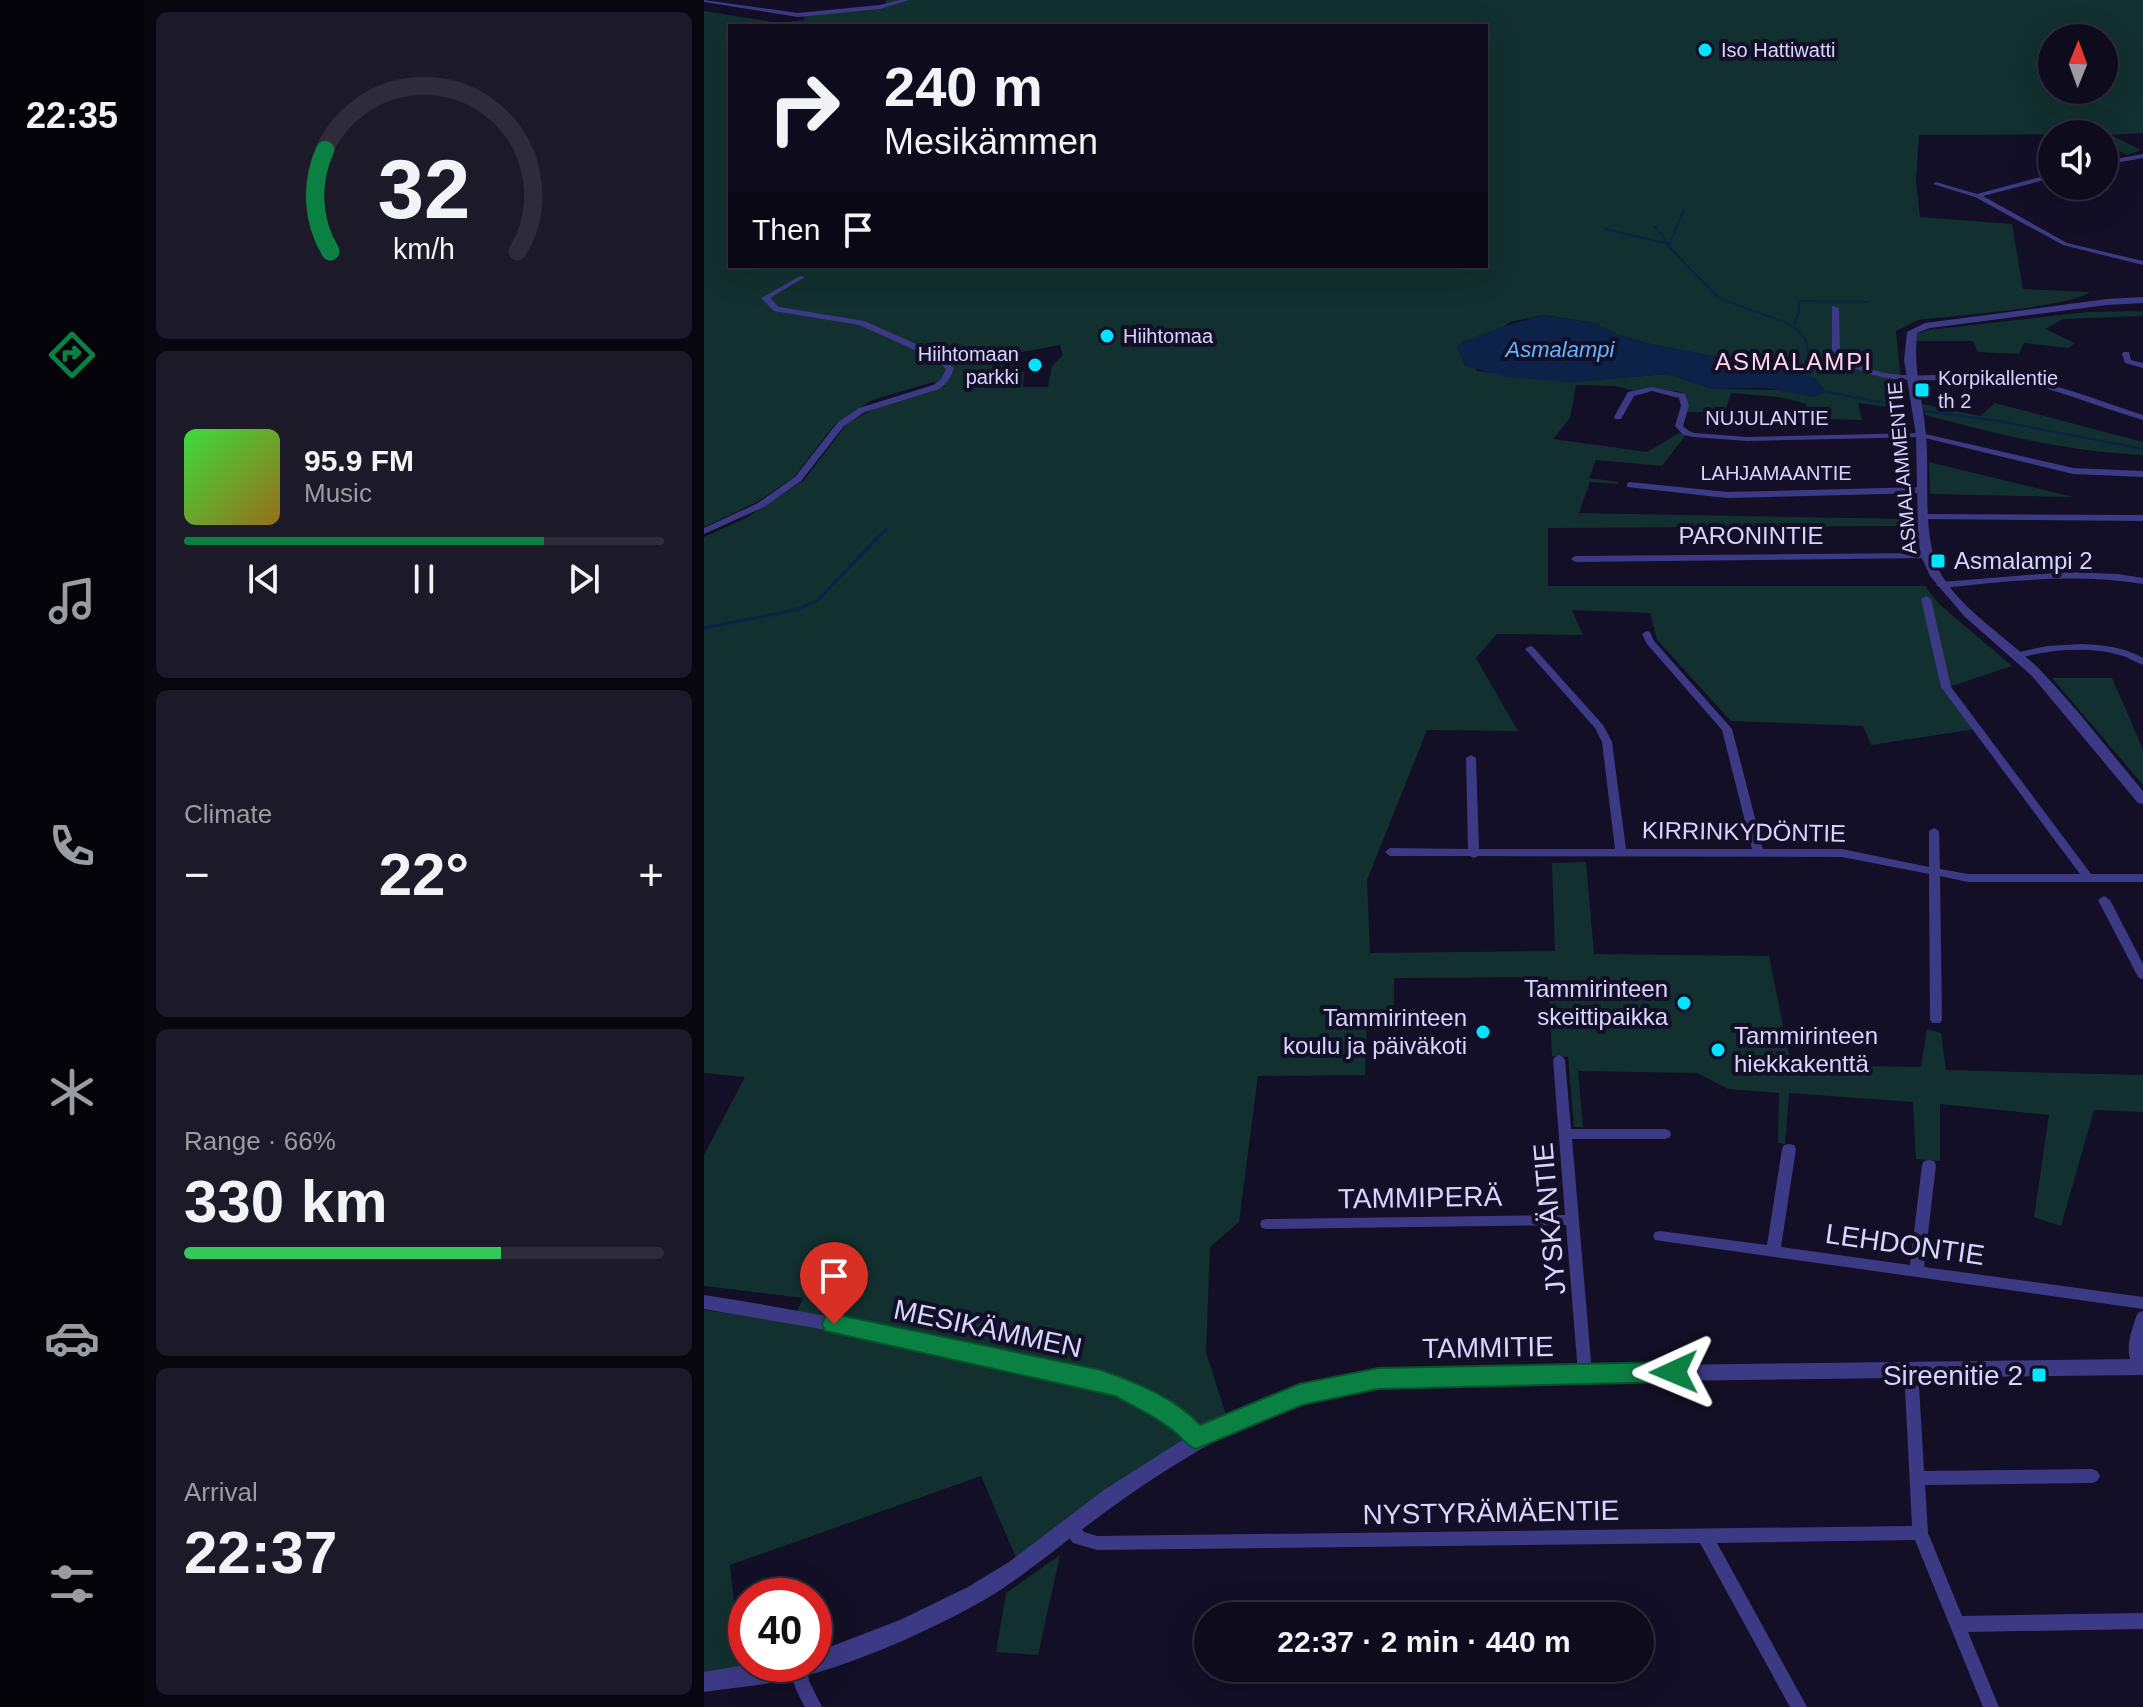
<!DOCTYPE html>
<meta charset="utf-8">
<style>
:root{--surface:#0e0b1c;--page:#1c1929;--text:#f1f3f6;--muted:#9b9ba3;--line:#2e2b3b;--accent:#0b8043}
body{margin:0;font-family:Arial,sans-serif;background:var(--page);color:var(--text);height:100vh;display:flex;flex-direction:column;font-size:30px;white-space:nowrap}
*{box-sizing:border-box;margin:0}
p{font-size:26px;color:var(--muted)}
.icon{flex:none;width:44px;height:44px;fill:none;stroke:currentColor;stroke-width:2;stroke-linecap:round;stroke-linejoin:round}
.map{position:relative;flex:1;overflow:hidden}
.details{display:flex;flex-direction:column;gap:12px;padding:12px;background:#08060f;width:560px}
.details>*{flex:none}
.guide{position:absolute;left:24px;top:24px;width:760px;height:244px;border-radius:0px;box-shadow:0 8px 32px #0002,0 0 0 2px var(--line);background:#0e0b1c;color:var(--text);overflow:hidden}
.needle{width:52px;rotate:1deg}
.fabs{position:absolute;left:1334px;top:24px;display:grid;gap:16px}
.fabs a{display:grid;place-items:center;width:80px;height:80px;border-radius:50%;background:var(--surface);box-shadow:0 8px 32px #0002,0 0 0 2px var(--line);font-size:40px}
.speed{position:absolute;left:24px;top:1578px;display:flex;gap:16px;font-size:40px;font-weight:700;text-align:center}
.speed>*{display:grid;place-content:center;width:104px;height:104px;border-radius:50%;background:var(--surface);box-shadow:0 8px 32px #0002,0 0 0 2px var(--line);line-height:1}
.speed .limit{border:12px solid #d22;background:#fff;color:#111}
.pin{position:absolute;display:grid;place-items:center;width:68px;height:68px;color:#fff;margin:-82px -34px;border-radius:50% 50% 50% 0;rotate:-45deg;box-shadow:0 0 8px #0007}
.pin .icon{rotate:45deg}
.me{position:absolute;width:88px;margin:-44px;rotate:269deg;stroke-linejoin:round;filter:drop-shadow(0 0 6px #0008)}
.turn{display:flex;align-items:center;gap:28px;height:168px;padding:0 24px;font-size:36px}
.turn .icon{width:104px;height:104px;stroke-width:2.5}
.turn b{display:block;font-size:56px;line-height:68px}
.then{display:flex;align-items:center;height:76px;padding:0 24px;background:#0003;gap:16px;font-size:30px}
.big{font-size:60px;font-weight:600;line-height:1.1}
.details .tile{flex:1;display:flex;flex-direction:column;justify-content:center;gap:12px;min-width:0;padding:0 28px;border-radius:12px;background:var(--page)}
.details .dial{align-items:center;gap:0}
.dial svg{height:208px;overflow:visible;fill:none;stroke:var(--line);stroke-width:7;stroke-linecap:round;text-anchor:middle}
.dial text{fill:var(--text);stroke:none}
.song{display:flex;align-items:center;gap:24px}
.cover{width:96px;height:96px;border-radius:12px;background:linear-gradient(135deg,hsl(120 70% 55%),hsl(40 70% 35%))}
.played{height:8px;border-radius:4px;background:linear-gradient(90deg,var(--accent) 75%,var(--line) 75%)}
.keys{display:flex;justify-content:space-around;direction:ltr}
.heat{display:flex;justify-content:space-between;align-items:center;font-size:44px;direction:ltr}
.charge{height:12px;border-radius:6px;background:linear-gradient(90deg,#34c759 66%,var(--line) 0)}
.trip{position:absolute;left:490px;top:1602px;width:460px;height:80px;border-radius:40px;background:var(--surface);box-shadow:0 8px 32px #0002,0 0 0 2px var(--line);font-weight:600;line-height:80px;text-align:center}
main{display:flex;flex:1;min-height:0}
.dock{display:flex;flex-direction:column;width:144px;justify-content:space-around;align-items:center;background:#06040b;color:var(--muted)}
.dock .icon{width:56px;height:56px}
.dock .current{color:var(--accent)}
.dock b{font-size:36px;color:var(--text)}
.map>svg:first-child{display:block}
.green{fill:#12302f;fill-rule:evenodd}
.water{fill:#0c2248}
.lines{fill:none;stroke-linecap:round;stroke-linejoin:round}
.stream-far1{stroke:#0c2248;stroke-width:2}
.stream{stroke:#0c2248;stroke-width:3}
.minor{fill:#3d3a85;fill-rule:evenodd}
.tertiary{fill:#3d3a85;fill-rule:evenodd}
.route{fill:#0b8043;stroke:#07532c;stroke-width:2}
.poi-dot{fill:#00e5ff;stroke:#130f26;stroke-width:3}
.labels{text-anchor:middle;stroke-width:8;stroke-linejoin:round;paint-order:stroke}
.far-poi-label{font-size:20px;fill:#d9d4ff;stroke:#130f26;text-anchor:start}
.far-street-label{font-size:20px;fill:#d9d4ff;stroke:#130f26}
.far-water-label{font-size:22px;font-style:italic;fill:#62b6ff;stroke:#130f26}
.far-quarter-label{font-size:24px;letter-spacing:2px;fill:#ffd6f0;stroke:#130f26}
.street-label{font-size:24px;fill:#d9d4ff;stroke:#130f26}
.poi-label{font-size:24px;fill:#d9d4ff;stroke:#130f26;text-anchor:start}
.near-street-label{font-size:28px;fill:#d9d4ff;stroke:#130f26}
.near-poi-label{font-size:28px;fill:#d9d4ff;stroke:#130f26;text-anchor:end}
</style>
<main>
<nav class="dock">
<b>22:35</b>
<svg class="icon current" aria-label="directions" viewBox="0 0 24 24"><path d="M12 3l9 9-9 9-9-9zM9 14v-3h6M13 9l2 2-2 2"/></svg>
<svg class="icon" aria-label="music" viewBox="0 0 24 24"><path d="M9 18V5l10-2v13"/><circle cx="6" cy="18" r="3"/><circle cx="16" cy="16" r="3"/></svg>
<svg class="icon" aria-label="phone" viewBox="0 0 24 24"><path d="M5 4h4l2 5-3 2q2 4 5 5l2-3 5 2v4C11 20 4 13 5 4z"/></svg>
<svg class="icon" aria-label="climate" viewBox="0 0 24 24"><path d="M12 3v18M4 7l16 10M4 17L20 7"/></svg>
<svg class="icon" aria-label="car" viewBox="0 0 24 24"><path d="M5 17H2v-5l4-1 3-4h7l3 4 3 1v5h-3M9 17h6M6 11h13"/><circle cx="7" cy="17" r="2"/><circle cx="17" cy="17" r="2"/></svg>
<svg class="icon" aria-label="filters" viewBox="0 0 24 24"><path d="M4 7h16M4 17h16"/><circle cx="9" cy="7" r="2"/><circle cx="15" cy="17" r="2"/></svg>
</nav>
<section class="details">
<div class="tile dial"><svg viewBox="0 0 100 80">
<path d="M14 69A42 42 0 1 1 86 69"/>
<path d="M14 69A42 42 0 0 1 12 30" stroke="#0b8043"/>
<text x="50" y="56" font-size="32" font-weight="700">32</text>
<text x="50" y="72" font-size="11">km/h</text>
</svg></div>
<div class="tile">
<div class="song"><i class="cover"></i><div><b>95.9 FM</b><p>Music</p></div></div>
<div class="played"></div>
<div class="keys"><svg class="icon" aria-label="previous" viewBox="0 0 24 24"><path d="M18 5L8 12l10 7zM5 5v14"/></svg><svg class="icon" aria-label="pause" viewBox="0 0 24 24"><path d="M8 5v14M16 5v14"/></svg><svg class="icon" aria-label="next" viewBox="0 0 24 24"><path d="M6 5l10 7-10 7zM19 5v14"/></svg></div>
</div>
<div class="tile"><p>Climate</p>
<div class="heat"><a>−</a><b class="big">22°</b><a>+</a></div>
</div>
<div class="tile"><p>Range · 66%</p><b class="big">330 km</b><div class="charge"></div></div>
<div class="tile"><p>Arrival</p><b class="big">22:37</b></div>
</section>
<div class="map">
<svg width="1439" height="1707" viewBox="0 0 1439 1707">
<rect width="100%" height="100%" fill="#130f26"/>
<g class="green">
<path d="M181 0H1439V133L1407 135 1437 150 1423 155 1400 143V134L1215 135 1212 181 1216 217 1308 224 1319 289 1386 292C1367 307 1246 316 1214 320L1192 331 1200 409 1154 403 1158 420 1098 418 1103 404 1075 397 1027 393 1021 412H982L984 402 977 392 948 388 930 391 912 386 872 385 866 418 849 439 943 452 975 433 981 436 958 466 892 460 885 478 915 482 913 484 886 482 875 513 1204 519V526L844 528V586H1221L1235 604 1308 666 1242 688 1272 729 1167 745 1159 726 1027 721 953 640 946 613 868 610 879 635 793 634 772 658 814 731 723 730 663 880 666 953 851 951 848 863 882 862 890 954 1065 956 1087 1065 1217 1067 1223 1029 1237 1033 1242 1070 1439 1075V1112L1390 1110 1357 1226 1330 1217 1345 1115 1236 1104V1161L1212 1159 1209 1102 1085 1093 1081 1144 1074 1143 1075 1093 1024 1089 993 1073 874 1071 879 1127H870L864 1057 848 1056 844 977 690 978V1014L663 1022 661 1075 554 1076 535 1222 506 1247 502 1352 523 1418 491 1432 312 1558 277 1476 26 1565 37 1672 0 1675V1310L88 1322 99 1298 0 1286V1155L41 1077 0 1073V537L42 518 100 480 143 424 177 405 242 386 230 382 168 400 132 423 89 478 53 502 0 527V11L75 23 101 20 99 16 183 4ZM26 26H782V266H26ZM1348 38H1400V90H1348ZM840 315 890 323 912 334 946 344 1100 374 1079 390 1008 389 963 374 867 382 773 371 758 342 791 332 806 322ZM356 345 359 355 348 366 344 387H319L320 372 310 368 314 361 313 353Z"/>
<polygon points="1439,311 1439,316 1359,319 1341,329 1371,343 1365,348 1320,343 1315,354 1274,352 1269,341 1211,341 1212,334 1224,330 1383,312"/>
<path d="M1291 403 1439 442V455C1364 452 1293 434 1221 415L1218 404 1276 416Z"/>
<polygon points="1225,462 1369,497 1226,494"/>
<polygon points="1348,678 1408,678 1439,749 1439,785"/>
<polygon points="356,1555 334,1655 292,1652 302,1593"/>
</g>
<path class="water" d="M839 315 890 323 912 334 946 344 1100 374 1112 379 1123 392 1109 397 1061 388 1008 389 963 374 868 382 802 377 761 366 753 346C764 336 823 319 839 315Z"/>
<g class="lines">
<g class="stream-far1">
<polyline points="950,226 965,244 980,210"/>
<polyline points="901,229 961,243 1015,298 1083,323 1095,331 1102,341 1104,355 1100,374"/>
<polyline points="1090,324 1095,313 1095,301 1163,302"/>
<polyline points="1123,392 1197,406"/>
<polyline points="1220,411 1295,421 1439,449"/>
</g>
<polyline class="stream" points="0,628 91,610 113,601 182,529"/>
<g class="minor">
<polygon points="0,0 94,13 176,5 196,0 205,0 176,9 94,17 0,2"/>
<polygon points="1439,154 1439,158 1400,165 1400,161"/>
<polygon points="1348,174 1348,178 1279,196 1363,243 1439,261 1439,265 1359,245 1271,197 1229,184 1232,182 1273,194"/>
<path d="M96 276 101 277 66 298 75 307 160 321 235 354 250 368C247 377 243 384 235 389L161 412 140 426 97 481 60 507 0 534V528L54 503 91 477 134 422 155 408 229 385C237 381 239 376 242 369L229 358 155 325 70 311 57 298Z"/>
<path d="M1128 306 1135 308 1136 350C1140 354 1145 359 1150 362 1191 387 1261 368 1309 376 1353 384 1396 401 1439 415V420C1396 408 1355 389 1310 381 1252 371 1174 399 1128 351Z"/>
<polygon points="1419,352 1425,352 1427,360 1439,363 1439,368 1421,363 1418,354"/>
<polygon points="948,387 981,394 985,406 979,426 985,431 990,433 1043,437 1217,433 1369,468 1439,471 1439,477 1369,474 1217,437 1043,441 990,437 979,435 971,426 977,406 975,398 948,391 930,396 917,419 911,419 910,417 924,392"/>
<polygon points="926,482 1023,492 1219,487 1223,490 1219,493 1023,498 923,487 923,483"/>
<polygon points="1220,514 1439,515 1439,521 1217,519 1217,515"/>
<polygon points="1223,553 1226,554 1226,558 871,562 867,559 871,556"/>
<path d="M1363 572 1414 574 1439 578V584C1371 573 1305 581 1237 588L1232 585 1237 582Z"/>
<polygon points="1222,596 1227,599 1247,687 1387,874 1439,874 1439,882 1264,882 1236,876 1238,1020 1236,1023 1228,1023 1226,1020 1225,874 1138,857 774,856 770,858 766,856 686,856 681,852 686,848 764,849 762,758 767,755 772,758 775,849 911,849 898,742 891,728 823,651 821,649 826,646 829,647 899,725 908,742 922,849 1048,849 1018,730 943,644 938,634 943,631 946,632 950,641 1028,729 1059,849 1138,849 1225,867 1225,831 1230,828 1235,831 1236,869 1264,874 1376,874 1237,687 1217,599"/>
<path d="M1378 644C1399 645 1420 647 1439 658V665C1431 662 1424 657 1416 655 1383 646 1346 650 1314 658L1309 655 1311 653 1343 646Z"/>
<polygon points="1400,896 1406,900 1439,964 1439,979 1435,978 1433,975 1394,900"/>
<polygon points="855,1055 859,1057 861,1060 867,1129 961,1129 966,1131 967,1134 966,1137 961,1139 868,1139 888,1373 886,1377 881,1379 876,1377 874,1373 862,1225 563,1229 558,1228 556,1224 558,1220 563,1219 861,1215 849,1060 851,1057"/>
<polygon points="1085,1144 1090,1145 1092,1149 1077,1247 1206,1265 1218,1165 1220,1161 1225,1160 1230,1161 1232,1165 1220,1267 1439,1297 1439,1309 951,1240 949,1236 951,1232 956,1231 1063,1245 1078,1149 1080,1145"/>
<path d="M1439 1311C1439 1332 1439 1351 1439 1372L1435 1373 1430 1371C1421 1349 1425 1339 1432 1317L1434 1313Z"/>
<polygon points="1207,1363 1212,1365 1214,1369 1220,1471 1388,1469 1393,1471 1396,1476 1393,1481 1388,1483 1221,1485 1224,1533 1258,1616 1439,1613 1439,1629 1264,1632 1295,1707 1279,1707 1211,1540 1013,1543 1103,1707 1086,1707 996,1543 393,1550 369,1543 357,1526 359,1521 365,1519 371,1521 380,1532 393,1536 1208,1526 1200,1369 1202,1365"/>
<path d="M89 1664H103L105 1681 118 1707H101C94 1693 85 1680 89 1664Z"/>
</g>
<g class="tertiary">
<path d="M1439 297V303L1403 305 1226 328 1213 333C1209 372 1219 398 1222 436 1226 475 1217 540 1237 574 1259 612 1306 639 1337 671 1373 708 1405 751 1439 791V804L1434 803 1328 676 1260 616 1226 576 1217 556 1214 537 1212 435 1200 360 1203 332 1221 323 1403 299Z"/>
<path d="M0 1295C85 1308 169 1325 253 1342 335 1360 435 1367 497 1430 567 1393 634 1376 712 1368L1439 1359V1375L712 1384C678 1388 643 1391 610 1400 528 1424 457 1471 388 1522 352 1548 319 1577 280 1600 231 1628 162 1659 108 1674 73 1684 35 1687 0 1692V1672L46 1664H110V1653L196 1620 264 1587 305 1562 400 1490 480 1439 442 1410 397 1389 111 1328 0 1309Z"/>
</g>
</g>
<path class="route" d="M130 1314 397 1370C431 1382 472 1398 496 1425L595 1384 674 1368 970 1362 978 1365 982 1372 978 1379 970 1382 674 1389 598 1405 492 1449C483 1446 480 1440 472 1433 455 1418 431 1407 411 1396L130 1333 121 1331 118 1324 121 1317Z"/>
<g class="poi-dot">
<circle cx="1001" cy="50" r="8"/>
<circle cx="403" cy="336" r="8"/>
<circle cx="331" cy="365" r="8"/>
<rect x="1210" y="382" width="16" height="16" rx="4"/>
<rect x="1226" y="553" width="16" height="16" rx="4"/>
<circle cx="980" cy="1003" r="8"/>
<circle cx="779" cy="1032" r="8"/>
<circle cx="1014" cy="1050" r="8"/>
<rect x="1327" y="1367" width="16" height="16" rx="4"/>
</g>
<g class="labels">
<g class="far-poi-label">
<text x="1017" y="57">Iso Hattiwatti</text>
<text x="419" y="343">Hiihtomaa</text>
<text x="315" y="361" text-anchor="end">Hiihtomaan<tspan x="315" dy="23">parkki</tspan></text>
<text x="1234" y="385">Korpikallentie<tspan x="1234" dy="23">th 2</tspan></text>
</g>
<g class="far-street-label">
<text x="1063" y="425">NUJULANTIE</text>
<text transform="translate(1198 468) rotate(-95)" y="7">ASMALAMMENTIE</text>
<text x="1072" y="480">LAHJAMAANTIE</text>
</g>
<g class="far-water-label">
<text x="856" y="357">Asmalampi</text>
</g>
<g class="far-quarter-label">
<text x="1090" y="370">ASMALAMPI</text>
</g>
<g class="street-label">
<text x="1047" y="544">PARONINTIE</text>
<text transform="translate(1040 832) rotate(1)" y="8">KIRRINKYDÖNTIE</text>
</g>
<g class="poi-label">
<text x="1250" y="569">Asmalampi 2</text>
<text x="964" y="997" text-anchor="end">Tammirinteen<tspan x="964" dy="28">skeittipaikka</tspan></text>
<text x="763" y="1026" text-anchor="end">Tammirinteen<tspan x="763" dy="28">koulu ja päiväkoti</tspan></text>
<text x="1030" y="1044">Tammirinteen<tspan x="1030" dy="28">hiekkakenttä</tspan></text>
</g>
<g class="near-street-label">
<text transform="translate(716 1197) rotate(-1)" y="10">TAMMIPERÄ</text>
<text transform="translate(845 1219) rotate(-95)" y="10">JYSKÄNTIE</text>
<text transform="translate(1201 1244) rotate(8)" y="10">LEHDONTIE</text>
<text transform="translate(284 1328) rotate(12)" y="10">MESIKÄMMEN</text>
<text transform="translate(784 1347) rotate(-1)" y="10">TAMMITIE</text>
<text transform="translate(787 1512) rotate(-1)" y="10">NYSTYRÄMÄENTIE</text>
</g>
<g class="near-poi-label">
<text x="1319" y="1385">Sireenitie 2</text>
</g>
</g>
</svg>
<div class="fabs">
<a><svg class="needle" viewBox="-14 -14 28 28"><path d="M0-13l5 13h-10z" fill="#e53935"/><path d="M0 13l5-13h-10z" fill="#9b9ba3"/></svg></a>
<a><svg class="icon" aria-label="sound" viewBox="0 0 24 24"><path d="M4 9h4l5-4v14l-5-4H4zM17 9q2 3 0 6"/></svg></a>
</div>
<div class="speed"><div class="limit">40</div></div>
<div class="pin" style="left:130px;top:1324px;background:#d93025"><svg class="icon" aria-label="arrive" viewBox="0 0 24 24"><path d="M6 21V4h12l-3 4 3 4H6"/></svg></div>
<svg class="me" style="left:970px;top:1372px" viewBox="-20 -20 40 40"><path d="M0-17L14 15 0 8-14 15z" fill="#0b8043" stroke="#fff" stroke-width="4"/></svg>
<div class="trip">22:37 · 2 min · 440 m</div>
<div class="guide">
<div class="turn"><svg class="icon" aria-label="right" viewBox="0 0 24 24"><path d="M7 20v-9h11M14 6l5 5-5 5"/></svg><div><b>240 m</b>Mesikämmen</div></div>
<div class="then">Then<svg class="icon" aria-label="arrive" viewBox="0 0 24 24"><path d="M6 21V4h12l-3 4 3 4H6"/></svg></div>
</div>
</div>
</main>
